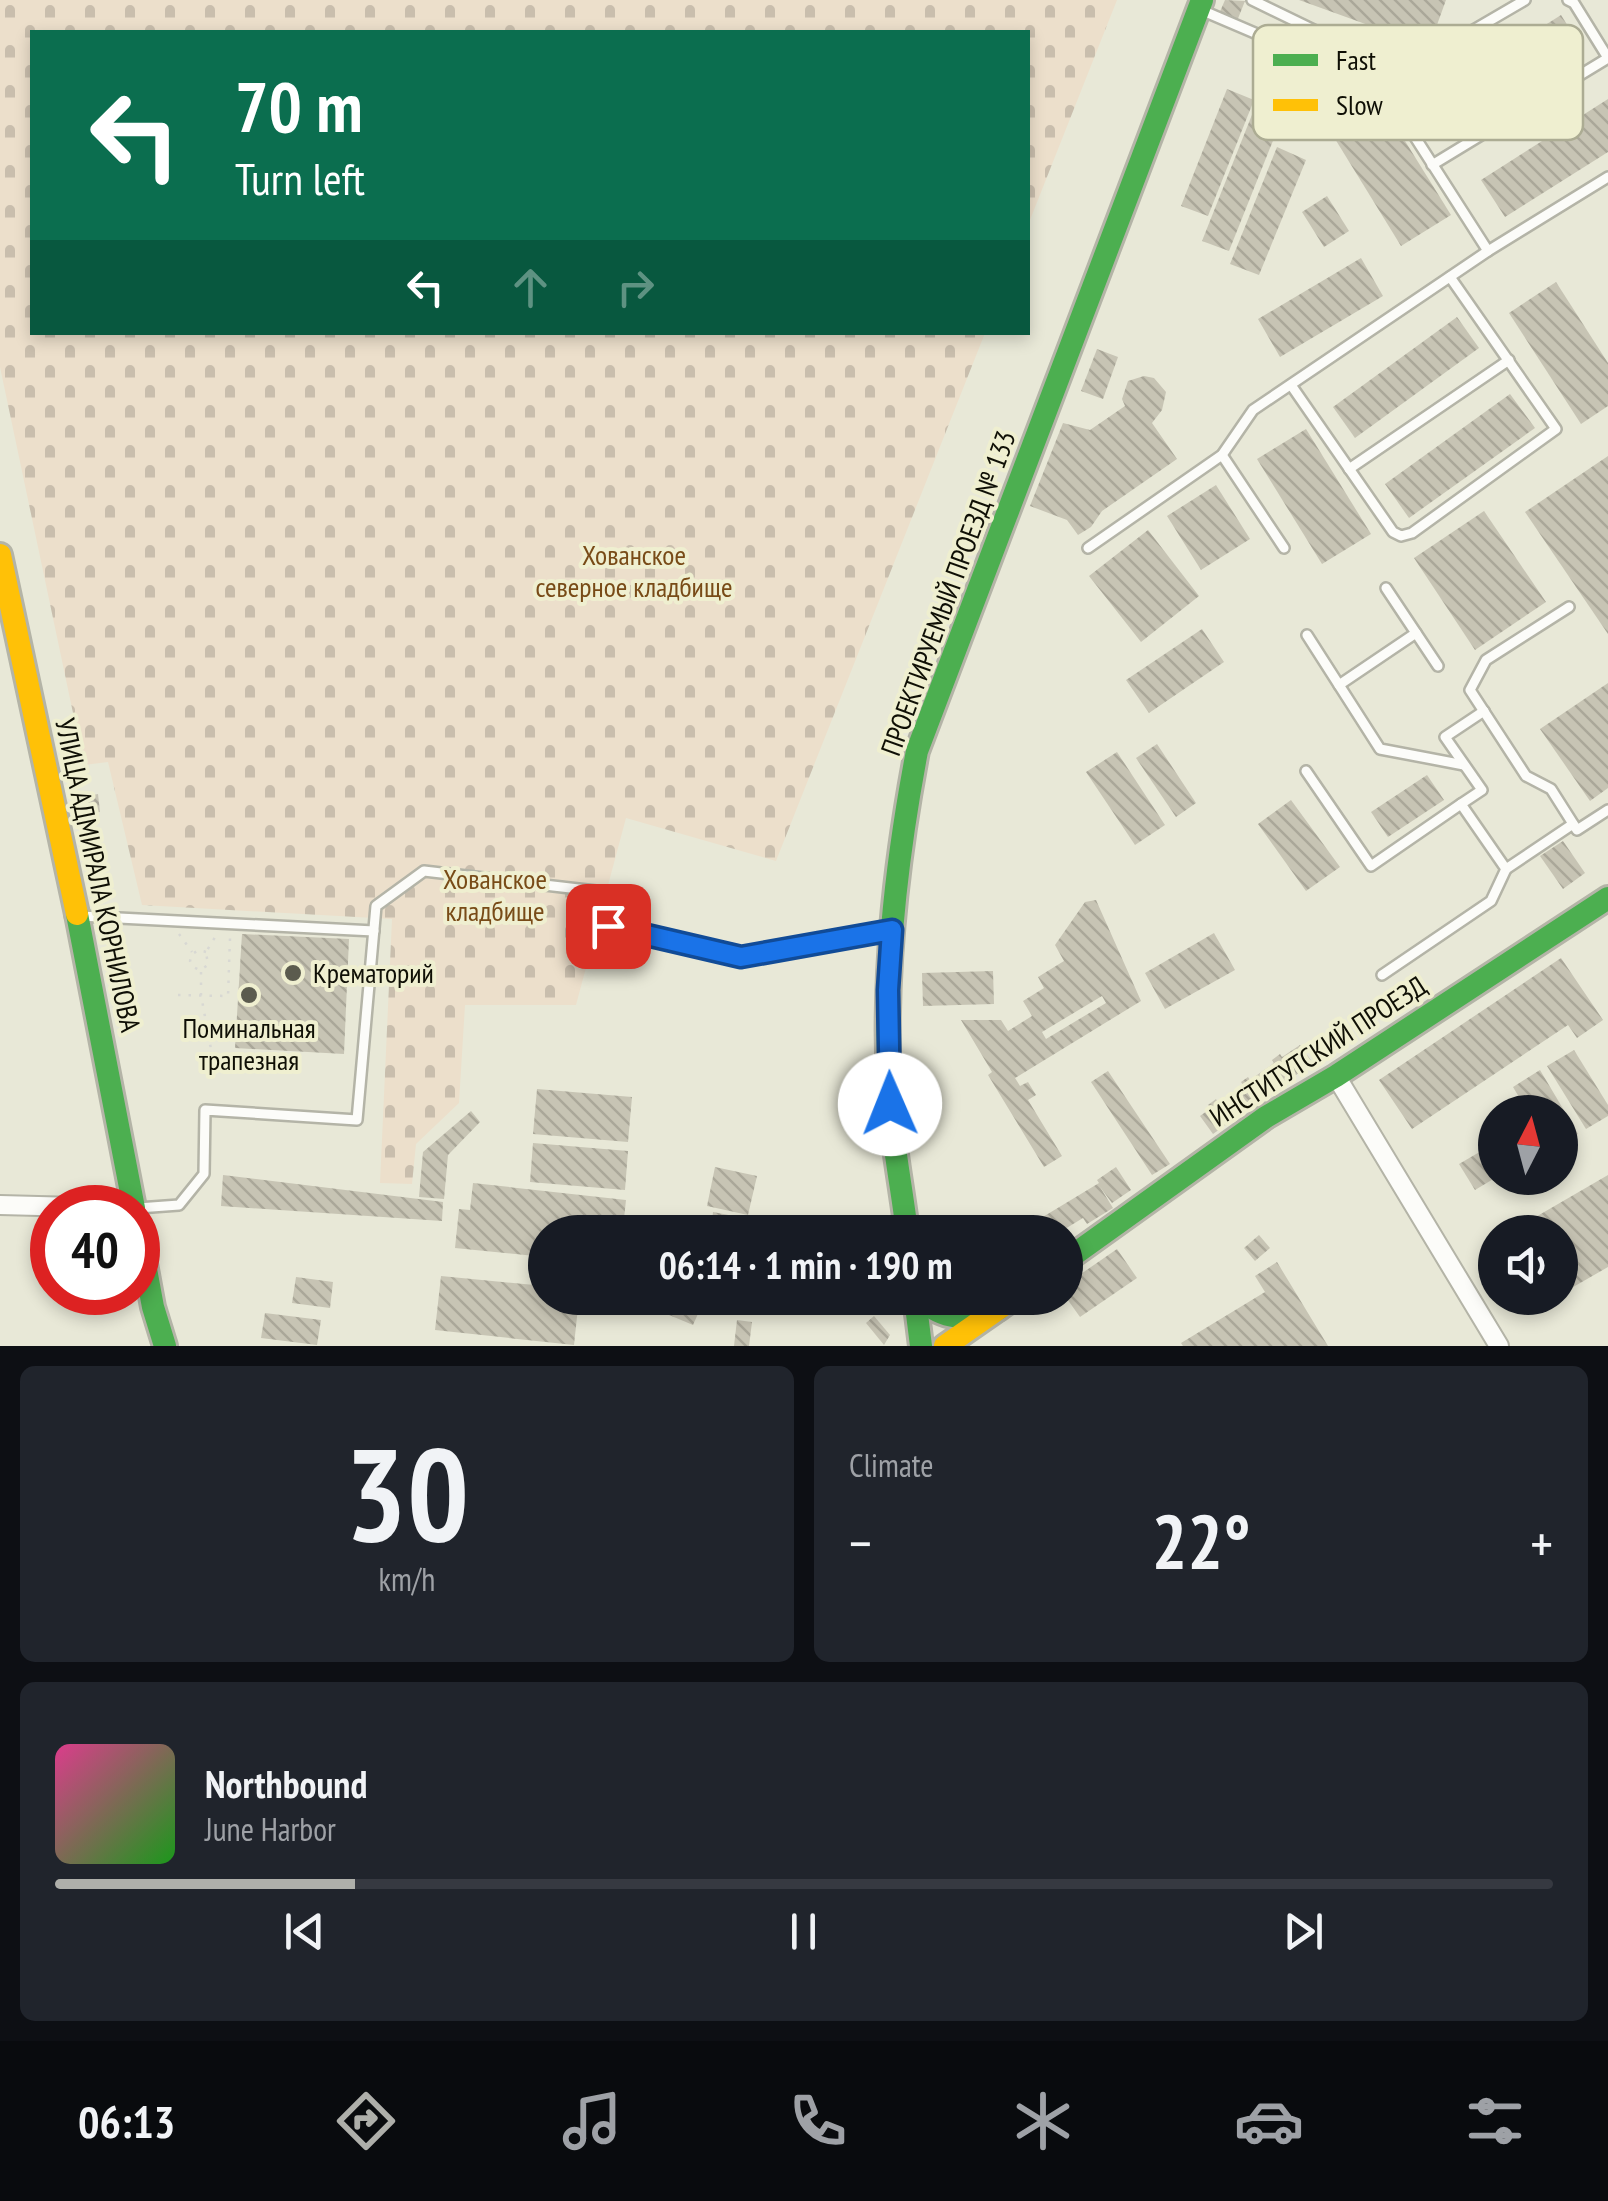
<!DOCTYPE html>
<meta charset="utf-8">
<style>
:root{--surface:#171b24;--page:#20242c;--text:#f1f3f6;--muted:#9ea1a6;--line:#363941;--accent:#aeafaa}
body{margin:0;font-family:"PT Sans Narrow",sans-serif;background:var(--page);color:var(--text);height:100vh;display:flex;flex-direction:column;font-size:38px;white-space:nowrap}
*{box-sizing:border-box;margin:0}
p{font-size:32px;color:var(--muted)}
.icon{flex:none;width:55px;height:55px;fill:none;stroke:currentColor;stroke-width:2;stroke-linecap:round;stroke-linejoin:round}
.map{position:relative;height:1346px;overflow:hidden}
.panel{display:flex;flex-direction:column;gap:20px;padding:20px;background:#0d0f14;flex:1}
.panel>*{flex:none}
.top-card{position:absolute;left:30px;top:30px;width:1000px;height:305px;border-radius:0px;box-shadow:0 5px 15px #0003;background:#0b6e4f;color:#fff;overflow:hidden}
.needle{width:65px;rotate:6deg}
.fabs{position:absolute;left:1478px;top:1095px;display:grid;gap:20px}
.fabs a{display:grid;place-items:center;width:100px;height:100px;border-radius:50%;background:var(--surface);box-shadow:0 5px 15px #0003;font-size:50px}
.speed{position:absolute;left:30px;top:1185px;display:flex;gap:20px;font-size:50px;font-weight:700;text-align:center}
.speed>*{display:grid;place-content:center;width:130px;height:130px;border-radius:50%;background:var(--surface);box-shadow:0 5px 15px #0003;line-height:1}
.speed .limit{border:15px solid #d22;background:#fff;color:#111}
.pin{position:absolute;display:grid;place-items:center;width:85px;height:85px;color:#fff;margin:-42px;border-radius:20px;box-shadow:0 5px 15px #0006}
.me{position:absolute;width:110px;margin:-55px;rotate:359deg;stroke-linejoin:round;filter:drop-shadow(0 0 8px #0008)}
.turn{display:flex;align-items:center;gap:35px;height:210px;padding:0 40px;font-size:45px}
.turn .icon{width:130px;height:130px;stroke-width:2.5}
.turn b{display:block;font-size:70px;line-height:85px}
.lanes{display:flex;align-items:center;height:95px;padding:0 40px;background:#0003;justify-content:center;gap:50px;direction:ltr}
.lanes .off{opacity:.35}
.big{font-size:75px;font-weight:600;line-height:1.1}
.panel .card{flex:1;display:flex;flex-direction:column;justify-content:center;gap:15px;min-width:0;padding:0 35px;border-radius:15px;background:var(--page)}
.panel .dial{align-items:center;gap:0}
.dial b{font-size:130px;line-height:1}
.song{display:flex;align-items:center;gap:30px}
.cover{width:120px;height:120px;border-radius:15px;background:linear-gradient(135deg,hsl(330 70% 55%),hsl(120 70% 35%))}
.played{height:10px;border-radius:5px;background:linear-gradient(90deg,var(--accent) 20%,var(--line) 20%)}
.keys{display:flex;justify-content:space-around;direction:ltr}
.heat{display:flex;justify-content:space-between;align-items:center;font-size:55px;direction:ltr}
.panel .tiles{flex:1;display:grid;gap:20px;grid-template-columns:1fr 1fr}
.card:last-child{grid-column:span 2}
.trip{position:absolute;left:528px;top:1215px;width:555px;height:100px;border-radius:50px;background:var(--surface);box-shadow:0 5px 15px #0003;font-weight:600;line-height:100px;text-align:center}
.menu{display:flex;height:160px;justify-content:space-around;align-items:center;background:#090b0e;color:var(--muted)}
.menu .icon{width:70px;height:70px}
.menu .current{color:var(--accent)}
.menu b{font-size:45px;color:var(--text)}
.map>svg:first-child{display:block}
.cemetery{fill:url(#cemetery-stones)}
.building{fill:url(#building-back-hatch);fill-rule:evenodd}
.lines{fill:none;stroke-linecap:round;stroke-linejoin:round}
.lane-casing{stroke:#b4b4a7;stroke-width:14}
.street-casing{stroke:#b4b4a7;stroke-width:22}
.fast-casing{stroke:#b4b4a7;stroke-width:28}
.slow-casing{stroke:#b4b4a7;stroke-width:28}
.path{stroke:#d8d8d3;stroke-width:2.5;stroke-dasharray:2.5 8;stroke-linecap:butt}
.lane{stroke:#fcfcf9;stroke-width:9}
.street{stroke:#fcfcf9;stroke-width:18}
.fast{stroke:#4caf50;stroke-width:22}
.slow{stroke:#ffc107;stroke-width:22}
.route-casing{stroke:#114b97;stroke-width:25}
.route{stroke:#1a73e8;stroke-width:18}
.poi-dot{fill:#5b5b4e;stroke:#efefd0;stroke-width:4}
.labels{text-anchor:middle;stroke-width:8;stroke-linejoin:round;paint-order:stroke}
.park-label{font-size:28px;fill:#784b17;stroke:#efefd0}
.street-label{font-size:28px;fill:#0f0f05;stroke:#efefd0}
.poi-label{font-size:28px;fill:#0f0f05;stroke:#efefd0;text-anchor:start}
.key{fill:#efefd0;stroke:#acac93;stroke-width:2.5}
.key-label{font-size:28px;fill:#0f0f05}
</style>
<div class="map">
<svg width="1608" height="1346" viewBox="0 0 1608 1346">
<defs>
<pattern id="cemetery-stones" width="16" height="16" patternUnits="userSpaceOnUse" patternTransform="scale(2.5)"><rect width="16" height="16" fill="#ecdfcb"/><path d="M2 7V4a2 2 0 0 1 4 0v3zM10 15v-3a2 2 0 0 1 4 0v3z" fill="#c9bead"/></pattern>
<pattern id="building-back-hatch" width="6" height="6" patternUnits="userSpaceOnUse" patternTransform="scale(2.5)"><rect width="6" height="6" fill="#c7c4b4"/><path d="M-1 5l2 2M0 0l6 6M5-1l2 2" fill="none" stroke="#aaa799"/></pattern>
</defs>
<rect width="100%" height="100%" fill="#e8e8d7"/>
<polygon class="cemetery" points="0,0 1117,0 1028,225 1028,32 32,32 32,332 985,333 776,861 626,818 576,1005 465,1005 459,1103 416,1144 412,1184 380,1183 392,919 142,905 108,762 84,765 0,367"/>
<g class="building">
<polygon points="1225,0 1245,1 1237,21 1219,14"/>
<polygon points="1299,0 1446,0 1429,47"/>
<polygon points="1561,15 1584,52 1451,137 1427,100"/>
<polygon points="1227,89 1254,100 1208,216 1181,206"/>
<polygon points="1608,99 1608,152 1505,217 1481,180"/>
<polygon points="1257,102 1284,113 1229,251 1202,241"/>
<polygon points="1382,104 1451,215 1401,246 1332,134"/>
<polygon points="1277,147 1306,160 1259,275 1230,264"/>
<polygon points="1327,196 1349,231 1324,247 1302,212"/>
<polygon points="1361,258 1383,296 1280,357 1258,319"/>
<polygon points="1556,282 1608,363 1608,406 1581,424 1509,313"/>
<polygon points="1457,317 1479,348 1355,438 1333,407"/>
<polygon points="1097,349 1118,357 1103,399 1081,391"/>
<polygon points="1144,376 1154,378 1166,392 1162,410 1152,423 1177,459 1102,511 1091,527 1078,535 1067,520 1030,506 1063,423 1090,430 1125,406 1122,399 1128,381"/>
<polygon points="1510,394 1535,428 1409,518 1385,484"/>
<polygon points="1306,429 1371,534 1322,564 1257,459"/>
<polygon points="1608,456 1608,634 1525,512"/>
<polygon points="1216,485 1250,539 1201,570 1167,516"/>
<polygon points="1484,511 1546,602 1475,650 1414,558"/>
<polygon points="1148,530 1199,596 1141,642 1089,576"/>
<polygon points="1202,629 1224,662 1149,713 1126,680"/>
<polygon points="1608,683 1608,788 1590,801 1540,729"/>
<polygon points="1157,744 1196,803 1176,817 1136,758"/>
<polygon points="1117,752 1165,825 1135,845 1086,772"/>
<polygon points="1427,775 1444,800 1388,837 1371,812"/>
<polygon points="98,794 100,812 84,814 82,797"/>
<polygon points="1291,800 1340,867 1306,891 1258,824"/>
<polygon points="1563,841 1585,873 1563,889 1540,856"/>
<path d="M1096 900 1141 1001 1015 1078 1020 1086 1028 1082 1036 1095 1028 1100 1062 1156 1044 1167 988 1075 992 1072 961 1020H1001L1008 1031 1032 1016 1023 1001 1044 988 1038 977 1064 961 1055 945 1085 902ZM1102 996 1106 1003 1046 1039 1042 1032Z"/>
<polygon points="1214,933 1235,970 1165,1009 1145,973"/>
<polygon points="242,934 349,939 344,1054 235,1048"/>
<polygon points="1561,958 1603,1020 1577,1038 1568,1025 1412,1129 1379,1080"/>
<polygon points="993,971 994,1004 923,1006 922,973"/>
<polygon points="1300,1045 1313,1063 1213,1134 1200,1116 1211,1108 1208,1105 1216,1099 1218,1103 1243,1085 1241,1082 1248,1077 1250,1080 1274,1063 1272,1060 1280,1054 1282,1057"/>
<polygon points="1574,1050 1608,1105 1608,1116 1586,1129 1547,1066"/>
<polygon points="1540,1070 1578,1134 1560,1145 1560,1112 1528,1112 1513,1087"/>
<polygon points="1108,1071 1170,1164 1152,1175 1091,1082"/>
<polygon points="537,1089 632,1097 628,1142 533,1134"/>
<polygon points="471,1111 480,1122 448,1155 444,1199 419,1197 423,1152"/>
<polygon points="533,1143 628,1151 625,1190 530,1182"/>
<polygon points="1495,1143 1495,1178 1475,1190 1459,1164"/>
<polygon points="715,1167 757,1176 748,1215 707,1206"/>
<polygon points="1116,1167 1131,1190 1112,1203 1100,1187 1113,1208 1087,1224 1083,1218 1060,1232 1018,1232 1099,1183 1097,1180"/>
<polygon points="223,1175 443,1202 442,1221 221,1206"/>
<polygon points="1608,1175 1608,1267 1561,1294 1560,1232 1526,1232 1522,1225"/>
<polygon points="473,1183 626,1200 623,1228 598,1226 597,1232 545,1232 545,1257 455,1248 459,1209 470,1210"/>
<polygon points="713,1212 744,1218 741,1232 703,1232 705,1220 712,1221"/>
<polygon points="817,1217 818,1232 755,1232 754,1222"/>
<polygon points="1259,1235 1270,1248 1255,1261 1244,1248"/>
<polygon points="1117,1249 1137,1278 1080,1317 1065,1296 1065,1285"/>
<polygon points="1277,1262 1328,1346 1183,1346 1181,1343 1265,1292 1255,1276"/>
<polygon points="441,1276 545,1286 545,1298 579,1298 574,1345 435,1330"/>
<polygon points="296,1277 333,1282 330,1308 292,1303"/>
<polygon points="668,1298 705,1298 693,1325 662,1312"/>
<polygon points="265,1313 321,1320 317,1345 261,1338"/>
<polygon points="874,1316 890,1335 884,1345 866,1323"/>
<polygon points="737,1320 752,1322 749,1346 734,1346"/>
</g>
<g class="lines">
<g class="lane-casing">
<g id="lane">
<polyline points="1252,0 1353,49 1359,64 1381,84 1488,251"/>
<polyline points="1201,10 1339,69 1352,70 1359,64"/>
<polyline points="1381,84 1525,0"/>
<polyline points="1432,165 1608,58 1574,3 1568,0"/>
<polyline points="1291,385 1393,532 1401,536 1412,533 1556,429 1450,277"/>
<polyline points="1222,455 1284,548"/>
<polyline points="1349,469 1509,360"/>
<polyline points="1088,548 1222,455 1253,410 1488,251 1608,177"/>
<polyline points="1569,607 1486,660 1470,690 1526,776 1551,789 1577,830 1608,810"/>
<polyline points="1416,633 1438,666"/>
<polyline points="1307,635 1380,749 1464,765"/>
<polyline points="1339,685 1416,633 1386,588"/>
<polyline points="1484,711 1445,737 1482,790 1461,804 1506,869 1573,824"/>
<polyline points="1306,771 1371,866 1461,804"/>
<polyline points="80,916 374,931"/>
<polyline points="1382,975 1491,901 1506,869"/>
<polyline points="138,1208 179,1205 204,1174 205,1110 357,1120 376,906 424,871 596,891 607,927 741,957 887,931"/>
</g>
</g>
<g class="street-casing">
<g id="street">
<polyline points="1336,1076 1499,1346"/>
<polyline points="0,1205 115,1208"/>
</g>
</g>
<g class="fast-casing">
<g id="fast">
<polyline points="77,914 134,1208"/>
<polyline points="138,1226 153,1307 165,1346"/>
<path d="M907 1232C902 1189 893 1146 890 1102 882 984 895 867 917 751L1202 0"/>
<polyline points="1065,1261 1266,1117 1336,1076 1608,898"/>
<polyline points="915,1298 921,1346"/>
<path d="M919 1298C944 1321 967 1321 998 1309"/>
</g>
</g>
<g class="slow-casing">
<g id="slow">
<polyline points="0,555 77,914"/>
<polyline points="945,1346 1014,1298"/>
</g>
</g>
<g class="path">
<polyline points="179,934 192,952"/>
<polyline points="206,952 199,950 192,954 190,961 193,967 200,970 208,965 206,952 217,934"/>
<polyline points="201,972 201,995 213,1060"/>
<polyline points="178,995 228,996 230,938"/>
</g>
<use href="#lane" class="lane"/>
<use href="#street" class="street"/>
<use href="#fast" class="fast"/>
<use href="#slow" class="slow"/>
</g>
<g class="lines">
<g class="route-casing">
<polyline id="route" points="608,926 741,957 892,930 888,990 890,1104"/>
</g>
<use href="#route" class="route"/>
</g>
<g class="poi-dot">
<circle cx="293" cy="973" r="10"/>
<circle cx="249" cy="995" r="10"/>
</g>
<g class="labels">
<g class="park-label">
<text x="634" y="565">Хованское<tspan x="634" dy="32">северное кладбище</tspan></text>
<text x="495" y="889">Хованское<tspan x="495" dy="32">кладбище</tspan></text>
</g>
<g class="street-label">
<text transform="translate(948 593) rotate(-70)" y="10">ПРОЕКТИРУЕМЫЙ ПРОЕЗД № 133</text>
<text transform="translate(98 875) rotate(78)" y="10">УЛИЦА АДМИРАЛА КОРНИЛОВА</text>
<text transform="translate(1318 1051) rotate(-33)" y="10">ИНСТИТУТСКИЙ ПРОЕЗД</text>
</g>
<g class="poi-label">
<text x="313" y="983">Крематорий</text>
<text x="249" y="1038" text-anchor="middle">Поминальная<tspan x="249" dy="32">трапезная</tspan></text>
</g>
</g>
<rect x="1253" y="25" width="330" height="115" rx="15" class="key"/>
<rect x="1273" y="54" width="45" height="12" fill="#4caf50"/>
<rect x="1273" y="99" width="45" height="12" fill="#ffc107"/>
<g class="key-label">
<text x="1336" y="70">Fast</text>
<text x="1336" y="115">Slow</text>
</g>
</svg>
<div class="fabs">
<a><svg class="needle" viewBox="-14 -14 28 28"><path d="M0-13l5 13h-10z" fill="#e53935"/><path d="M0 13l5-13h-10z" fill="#9ea1a6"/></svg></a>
<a><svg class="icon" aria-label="sound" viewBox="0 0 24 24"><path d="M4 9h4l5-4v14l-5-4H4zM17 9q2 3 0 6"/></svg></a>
</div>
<div class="speed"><div class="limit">40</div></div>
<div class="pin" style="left:608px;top:926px;background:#d93025"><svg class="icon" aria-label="arrive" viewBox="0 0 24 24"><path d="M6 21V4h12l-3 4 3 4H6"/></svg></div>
<svg class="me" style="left:890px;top:1104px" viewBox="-20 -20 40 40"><circle r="19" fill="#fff"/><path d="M0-13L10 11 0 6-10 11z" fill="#1a73e8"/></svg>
<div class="trip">06:14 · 1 min · 190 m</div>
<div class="top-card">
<div class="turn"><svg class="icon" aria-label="left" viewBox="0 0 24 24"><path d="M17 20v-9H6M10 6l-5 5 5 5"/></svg><div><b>70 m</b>Turn left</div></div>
<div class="lanes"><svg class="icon" aria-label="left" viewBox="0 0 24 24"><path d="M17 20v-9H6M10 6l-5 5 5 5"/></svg><svg class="icon off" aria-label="ahead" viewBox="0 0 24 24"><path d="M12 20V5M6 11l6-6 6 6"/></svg><svg class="icon off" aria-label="right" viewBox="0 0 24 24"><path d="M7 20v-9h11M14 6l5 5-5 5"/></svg></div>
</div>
</div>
<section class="panel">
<div class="tiles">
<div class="card dial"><b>30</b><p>km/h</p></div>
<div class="card"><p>Climate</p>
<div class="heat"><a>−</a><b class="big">22°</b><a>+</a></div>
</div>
<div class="card">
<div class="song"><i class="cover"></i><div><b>Northbound</b><p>June Harbor</p></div></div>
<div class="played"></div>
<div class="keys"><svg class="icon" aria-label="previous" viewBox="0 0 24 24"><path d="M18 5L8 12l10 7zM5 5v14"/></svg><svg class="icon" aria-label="pause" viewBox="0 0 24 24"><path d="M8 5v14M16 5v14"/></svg><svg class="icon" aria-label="next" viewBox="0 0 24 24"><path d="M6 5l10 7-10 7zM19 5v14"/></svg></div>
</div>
</div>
</section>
<nav class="menu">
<b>06:13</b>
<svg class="icon current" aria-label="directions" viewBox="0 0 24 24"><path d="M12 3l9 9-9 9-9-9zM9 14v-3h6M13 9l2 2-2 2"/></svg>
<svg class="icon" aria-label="music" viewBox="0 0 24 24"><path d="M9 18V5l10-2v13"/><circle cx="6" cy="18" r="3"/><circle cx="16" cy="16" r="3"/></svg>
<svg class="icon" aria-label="phone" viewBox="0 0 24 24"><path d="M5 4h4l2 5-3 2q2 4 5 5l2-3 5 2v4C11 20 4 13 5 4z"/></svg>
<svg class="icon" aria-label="climate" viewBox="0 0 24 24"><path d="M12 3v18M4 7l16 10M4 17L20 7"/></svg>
<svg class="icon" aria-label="car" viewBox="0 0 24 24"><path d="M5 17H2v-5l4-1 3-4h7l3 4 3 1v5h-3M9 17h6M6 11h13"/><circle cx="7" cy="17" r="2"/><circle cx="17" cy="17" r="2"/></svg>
<svg class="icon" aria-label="filters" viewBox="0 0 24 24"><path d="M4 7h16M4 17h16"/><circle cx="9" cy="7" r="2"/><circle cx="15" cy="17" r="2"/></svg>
</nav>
